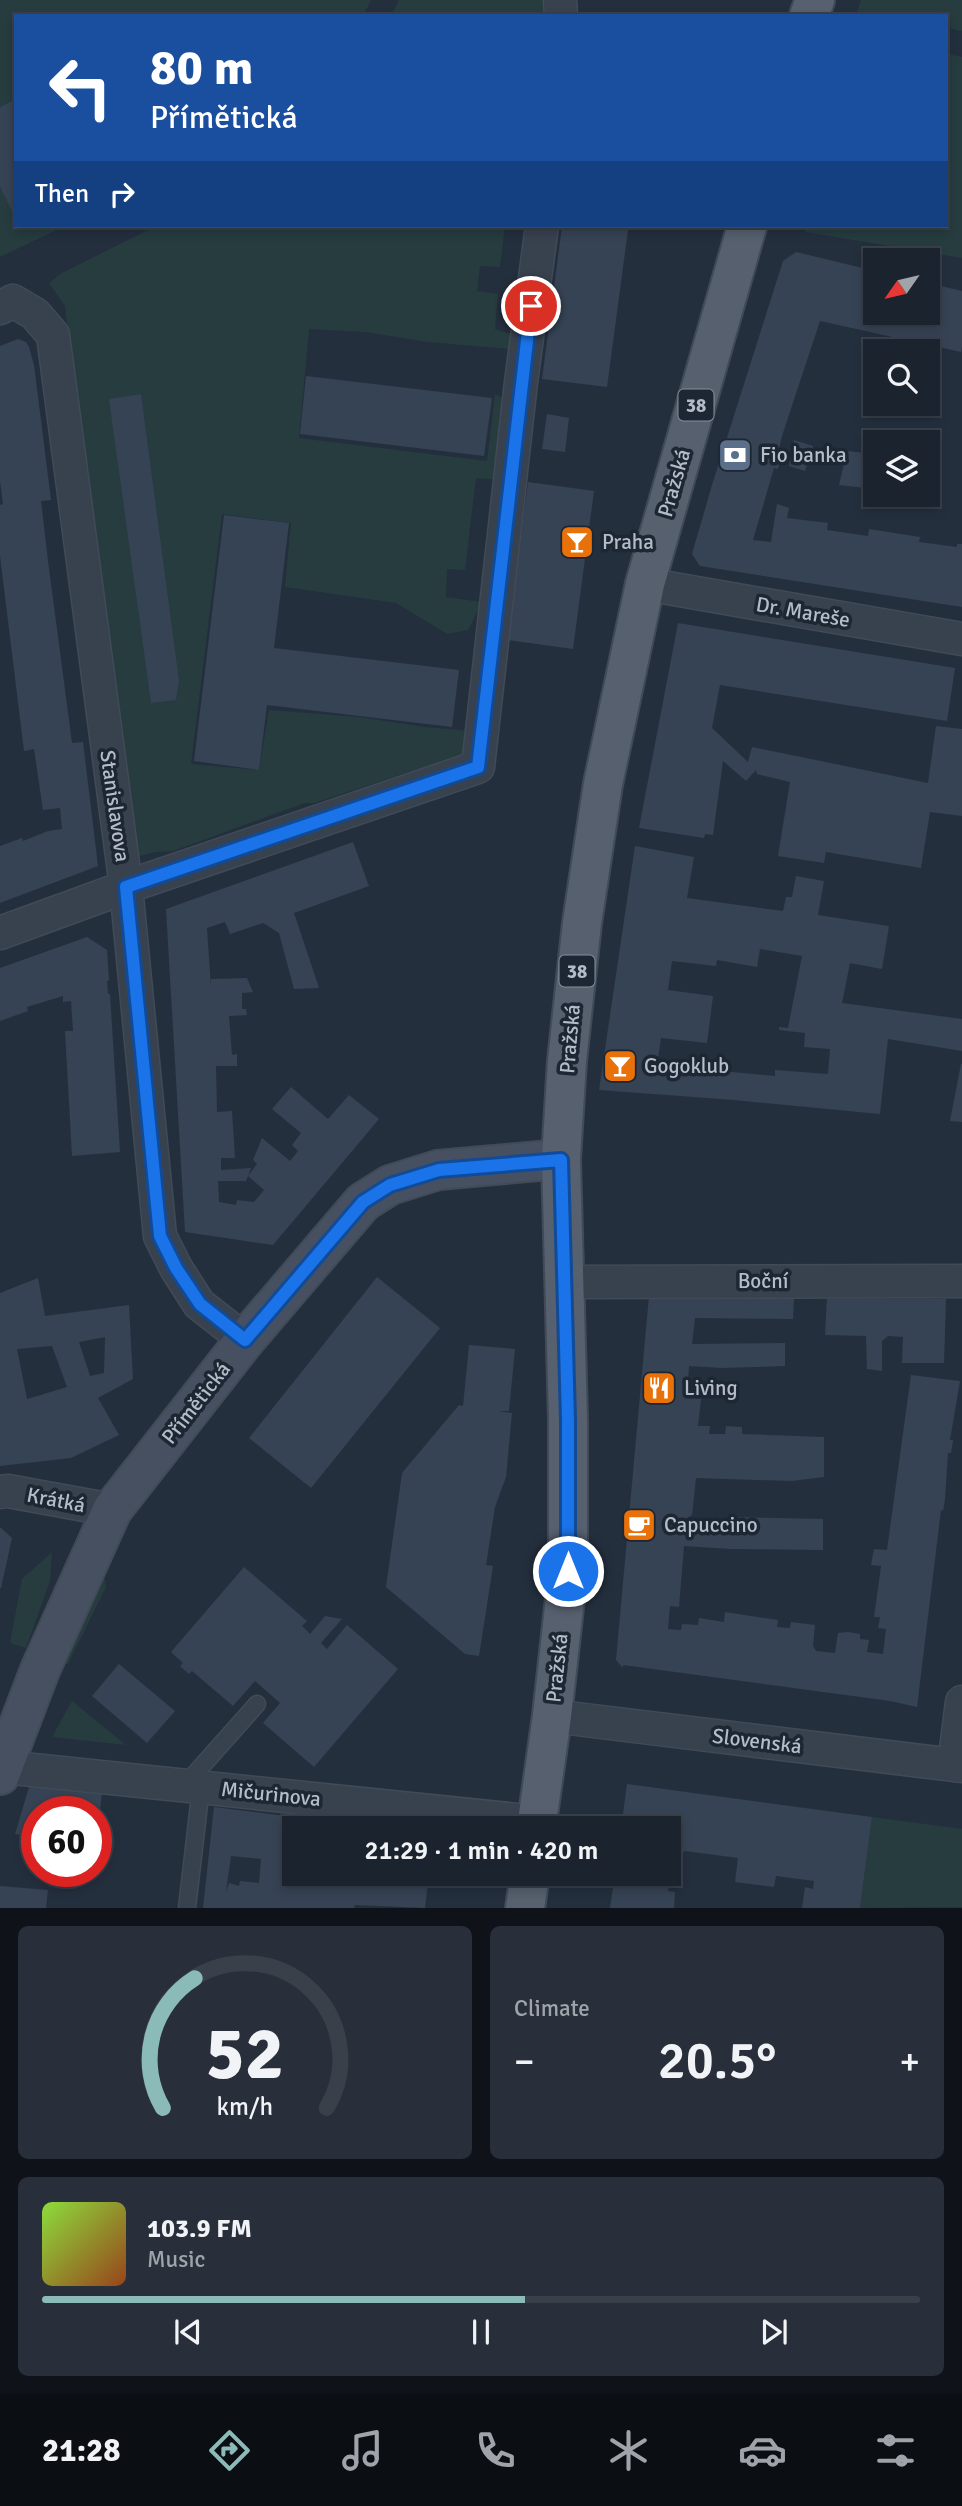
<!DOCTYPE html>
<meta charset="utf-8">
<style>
:root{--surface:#1b232e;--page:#282f3a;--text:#f1f3f6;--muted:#a0a4aa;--line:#39404a;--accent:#8bbbb9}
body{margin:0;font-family:Signika,sans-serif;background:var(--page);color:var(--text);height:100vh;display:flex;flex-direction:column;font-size:26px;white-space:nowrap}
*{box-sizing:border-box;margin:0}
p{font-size:23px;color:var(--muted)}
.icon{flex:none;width:38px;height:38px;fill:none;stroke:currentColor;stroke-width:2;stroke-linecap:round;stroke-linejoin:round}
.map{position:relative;height:1908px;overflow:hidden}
.drawer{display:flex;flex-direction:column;gap:18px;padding:18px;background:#0f1319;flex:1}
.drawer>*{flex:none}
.banner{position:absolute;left:14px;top:14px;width:934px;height:214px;border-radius:0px;box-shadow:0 4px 10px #0003,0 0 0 2px var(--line);background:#1a4fa0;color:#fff;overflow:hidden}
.needle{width:46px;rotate:236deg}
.buttons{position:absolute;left:863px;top:248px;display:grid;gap:14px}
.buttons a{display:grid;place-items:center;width:77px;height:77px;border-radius:0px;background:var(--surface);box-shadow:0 4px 10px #0003,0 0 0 2px var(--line);font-size:35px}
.speed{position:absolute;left:21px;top:1796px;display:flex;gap:14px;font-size:35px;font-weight:700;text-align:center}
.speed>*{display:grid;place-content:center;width:91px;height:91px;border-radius:50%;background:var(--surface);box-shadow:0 4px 10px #0003,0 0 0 2px var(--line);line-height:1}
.speed .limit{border:10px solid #d22;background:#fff;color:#111}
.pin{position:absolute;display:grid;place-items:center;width:60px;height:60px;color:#fff;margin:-30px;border:4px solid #fff;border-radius:50%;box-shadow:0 2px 7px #0007}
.me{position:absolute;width:77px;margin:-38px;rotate:0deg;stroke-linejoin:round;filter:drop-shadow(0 0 5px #0008)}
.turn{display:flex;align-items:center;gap:24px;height:147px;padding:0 21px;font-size:32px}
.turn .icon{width:91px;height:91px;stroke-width:2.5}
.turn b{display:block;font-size:49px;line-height:60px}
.then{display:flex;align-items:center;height:66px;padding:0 21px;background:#0003;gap:14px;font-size:26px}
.big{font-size:52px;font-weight:600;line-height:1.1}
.drawer .widget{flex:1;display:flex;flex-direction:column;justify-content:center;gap:10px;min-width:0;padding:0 24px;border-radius:10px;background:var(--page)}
.drawer .dial{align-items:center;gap:0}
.dial svg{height:182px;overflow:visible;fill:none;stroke:var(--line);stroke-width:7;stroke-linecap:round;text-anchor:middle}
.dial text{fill:var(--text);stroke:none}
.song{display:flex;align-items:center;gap:21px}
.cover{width:84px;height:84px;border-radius:10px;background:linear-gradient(135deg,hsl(90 70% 55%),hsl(20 70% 35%))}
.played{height:7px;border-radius:4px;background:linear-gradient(90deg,var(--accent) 55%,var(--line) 55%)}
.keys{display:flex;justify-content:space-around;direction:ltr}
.heat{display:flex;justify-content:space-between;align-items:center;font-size:38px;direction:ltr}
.drawer .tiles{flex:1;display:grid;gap:18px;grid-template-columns:1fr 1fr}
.widget:last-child{grid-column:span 2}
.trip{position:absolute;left:282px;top:1816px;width:399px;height:70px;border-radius:0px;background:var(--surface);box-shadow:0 4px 10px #0003,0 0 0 2px var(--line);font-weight:600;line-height:70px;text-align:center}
.tabs{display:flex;height:112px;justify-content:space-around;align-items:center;background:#0b0e12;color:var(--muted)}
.tabs .icon{width:49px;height:49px}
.tabs .active{color:var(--accent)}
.tabs b{font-size:32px;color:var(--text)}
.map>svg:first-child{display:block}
.green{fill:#263c3f}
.building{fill:#364354;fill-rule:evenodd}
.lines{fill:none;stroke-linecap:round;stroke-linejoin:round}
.service-casing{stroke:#414a57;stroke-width:19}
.minor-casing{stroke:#414a57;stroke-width:35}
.secondary-casing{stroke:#414a57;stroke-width:42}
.primary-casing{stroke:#414a57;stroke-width:42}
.service{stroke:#38414e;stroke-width:16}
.minor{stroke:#38414e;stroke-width:32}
.secondary{stroke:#465061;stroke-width:38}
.primary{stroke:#56606e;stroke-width:38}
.route-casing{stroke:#114b97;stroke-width:18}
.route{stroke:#1a73e8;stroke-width:12}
.labels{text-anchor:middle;stroke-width:7;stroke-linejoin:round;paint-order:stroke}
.shield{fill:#1d2633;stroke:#878f9c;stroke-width:2}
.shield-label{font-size:19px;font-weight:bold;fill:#b4bcc9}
.poi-label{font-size:21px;fill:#b4bcc9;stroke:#1d2633;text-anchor:start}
.street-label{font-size:21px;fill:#b4bcc9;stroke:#1d2633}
</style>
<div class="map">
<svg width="962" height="1908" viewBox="0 0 962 1908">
<rect width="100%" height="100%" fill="#242f3e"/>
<g class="green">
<polygon points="0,0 371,0 363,16 16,16 16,99 0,107"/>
<polygon points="399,0 549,0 549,16 391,16"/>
<polygon points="861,0 962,0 962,31 947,28 947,16 856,15"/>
<polygon points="947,54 962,57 962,258 805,232 806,226 947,226"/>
<polygon points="0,187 16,219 16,226 65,226 0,257"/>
<polygon points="156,226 505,226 500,267 480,266 477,291 498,294 495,329 514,335 511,349 427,342 366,332 309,329 299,438 487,461 495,394 507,400 499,480 476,478 465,570 447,569 446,597 482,602 468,630 447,634 396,603 285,587 291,522 289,523 222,514 191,764 259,770 269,710 359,717 425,727 472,731 464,754 314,803 305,803 173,851 154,852 137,857 65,306 49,283 60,274"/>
<polygon points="52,1552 50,1581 26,1648 10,1643 22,1579"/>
<polygon points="94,1575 105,1579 106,1587 68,1664 58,1662"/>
<polygon points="72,1701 126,1745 52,1737"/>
<polygon points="872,1817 962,1829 962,1907 860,1908"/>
</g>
<g class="building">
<polygon points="16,99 16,219 0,187 0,107"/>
<polygon points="562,226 596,226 628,230 607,387 542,379"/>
<polygon points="796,252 875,271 875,313 928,313 928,283 962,291 962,346 961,352 820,321 782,436 778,453 782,453 778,469 774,468 753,540 771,542 777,504 789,508 787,518 828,523 827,530 868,536 869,529 920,537 919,542 957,547 957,544 962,544 962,607 700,566 692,554 712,485 783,261"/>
<polygon points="18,339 26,342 29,347 34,365 51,500 41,501 48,561 72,743 83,742 98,866 0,903 0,846 22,838 23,841 48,831 62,829 60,808 43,810 34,749 24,751 0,556 0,505 3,504 0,481 0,346"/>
<polygon points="306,376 492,398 484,456 300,434"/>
<polygon points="141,394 179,681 176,700 151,703 109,399"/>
<polygon points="547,414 569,418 565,452 542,449"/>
<polygon points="794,440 813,446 805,471 789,466"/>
<polygon points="847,451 875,454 875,489 839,485"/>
<polygon points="528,482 594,491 573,649 508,640"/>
<polygon points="224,515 289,523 274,648 459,670 452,727 267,705 259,770 194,761"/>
<polygon points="678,623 955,668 947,721 720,685 712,728 748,762 752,747 928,783 936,726 962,729 962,816 930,812 921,868 826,852 824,863 778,856 790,782 757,774 756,770 746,781 723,761 713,835 705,834 704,838 639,828"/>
<polygon points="353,842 369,886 294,913 319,988 294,989 279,933 263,923 230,934 225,922 207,928 211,988 211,979 247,978 253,992 242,993 242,1009 246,1009 247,1015 229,1016 232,1055 237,1054 237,1066 216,1066 217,1112 232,1111 235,1158 221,1158 221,1170 251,1168 248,1176 246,1181 218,1181 219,1202 236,1205 237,1200 254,1202 264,1190 248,1176 257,1164 253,1160 262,1138 290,1161 298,1151 292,1145 301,1133 272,1109 291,1087 328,1119 349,1095 379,1119 273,1245 185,1232 166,909"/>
<path d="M635 846 694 857 687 898 783 911 786 897H792L796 876 824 881 818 915 889 926 882 969 850 963 842 1003 962 1019V1051L888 1039 880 1114 734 1100 599 1090ZM760 949 802 956 788 1028 779 1027V1030L805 1033 804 1047 830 1049 828 1074 775 1070V1076L657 1065 661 1038 707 1043 713 996 668 990 672 961 716 966 717 960 757 967Z"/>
<polygon points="87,937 107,950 109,981 107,981 108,994 110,994 120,1152 72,1156 65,1031 73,1031 71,1001 63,1002 63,996 27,1007 28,1011 0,1021 0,968"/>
<polygon points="961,1064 962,1064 962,1122 950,1121"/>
<polygon points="377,1277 440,1328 311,1488 249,1438"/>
<path d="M38 1278 45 1316 129 1305 133 1379 98 1398 119 1435 71 1458 0 1466V1293ZM105 1337 104 1373 90 1376 79 1342ZM52 1346 67 1387 27 1399 17 1349Z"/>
<polygon points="649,1296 794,1298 793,1319 695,1318 692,1344 785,1343 785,1366 722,1368 689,1366 687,1398 701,1399 698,1426 710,1426 709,1434 725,1434 726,1426 742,1427 742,1434 824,1437 824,1477 792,1481 696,1478 692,1515 686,1519 685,1525 729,1528 730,1517 823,1519 823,1550 731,1549 684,1546 679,1607 670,1606 668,1629 681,1630 682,1624 698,1625 699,1618 724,1622 725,1612 778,1620 777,1627 790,1628 791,1622 815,1625 813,1646 816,1651 835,1653 838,1633 848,1632 860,1634 860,1639 869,1640 867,1652 883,1654 886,1629 878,1628 880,1617 874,1617 881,1566 871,1565 874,1549 887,1550 911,1375 960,1381 950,1440 953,1440 951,1453 948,1453 945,1499 943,1511 941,1510 917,1707 890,1701 623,1665 623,1668 616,1660"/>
<polygon points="827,1299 946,1299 944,1363 902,1363 903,1337 888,1336 882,1341 882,1371 867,1369 866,1336 825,1335"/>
<polygon points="469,1345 515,1349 509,1411 498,1411 512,1413 506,1477 495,1507 486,1565 493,1566 479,1656 465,1654 386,1587 402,1473 459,1405 463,1406"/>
<polygon points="0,1527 12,1538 1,1588 0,1588"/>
<polygon points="244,1567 307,1621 302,1626 310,1634 325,1616 342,1619 321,1643 327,1649 347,1625 398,1669 314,1767 263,1723 280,1703 255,1681 233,1706 192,1671 189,1674 180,1666 183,1663 171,1652"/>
<polygon points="119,1664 175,1711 147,1743 92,1696"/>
<polygon points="30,1784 102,1793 99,1819 96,1819 96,1811 37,1811 37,1838 15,1834"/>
<polygon points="627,1784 872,1817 860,1908 802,1908 805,1887 813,1889 814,1881 776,1876 774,1887 735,1882 738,1858 685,1851 677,1856 674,1875 668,1874 668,1829 621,1829"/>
<path d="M214 1807 372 1827 294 1829V1874H429L425 1908 355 1905 354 1908H203ZM231 1856 261 1859 259 1883 240 1881 239 1886 229 1883 226 1892Z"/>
<polygon points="615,1874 670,1874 668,1891 675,1892 674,1908 610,1908"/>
<polygon points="0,1886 48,1890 46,1908 0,1908"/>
</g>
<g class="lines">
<g class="service-casing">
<g id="service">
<polyline points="184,1786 257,1704"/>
<polyline points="187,1908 201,1787"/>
</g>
</g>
<g class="minor-casing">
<g id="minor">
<polyline points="560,0 561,16"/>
<polyline points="0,308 13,301 35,314 53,335 126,887 160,1236 176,1268 199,1304 245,1340"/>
<polyline points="645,584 962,639"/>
<polyline points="0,933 126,887 478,767 521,382 542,226"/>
<polyline points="564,1282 962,1281"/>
<polyline points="0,1492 8,1491 112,1510"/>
<polyline points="552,1716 962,1766"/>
<polyline points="954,1765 962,1702"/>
<polyline points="4,1767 537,1822"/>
</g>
</g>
<g class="secondary-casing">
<polyline id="secondary" points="0,1775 40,1670 112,1510 245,1340 363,1202 390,1185 438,1170 561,1159"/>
</g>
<g class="primary-casing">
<g id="primary">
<polyline points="809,16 815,0"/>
<polyline points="536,1829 552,1716 568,1571 568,1420 561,1159 567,1061 582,923 603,784 645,584 747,226"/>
<polyline points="525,1908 530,1874"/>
</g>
</g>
<use href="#service" class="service"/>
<use href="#minor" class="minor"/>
<use href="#secondary" class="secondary"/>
<use href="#primary" class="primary"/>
</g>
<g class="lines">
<g class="route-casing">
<polyline id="route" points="531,306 478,767 126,887 160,1236 176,1268 200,1304 245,1340 363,1202 390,1185 439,1170 561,1160 568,1420 568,1571"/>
</g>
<use href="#route" class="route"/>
</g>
<defs>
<g id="bank-square" transform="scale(1.75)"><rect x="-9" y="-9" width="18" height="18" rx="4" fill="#5c6f8a" stroke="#1d2633"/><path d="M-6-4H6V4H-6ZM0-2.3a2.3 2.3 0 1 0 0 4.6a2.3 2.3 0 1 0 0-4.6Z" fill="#fff"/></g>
<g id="bar-square" transform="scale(1.75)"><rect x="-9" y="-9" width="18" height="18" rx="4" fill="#e8710a" stroke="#1d2633"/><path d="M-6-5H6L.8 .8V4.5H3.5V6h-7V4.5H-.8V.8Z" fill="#fff"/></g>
<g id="restaurant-square" transform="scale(1.75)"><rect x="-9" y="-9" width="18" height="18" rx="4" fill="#e8710a" stroke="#1d2633"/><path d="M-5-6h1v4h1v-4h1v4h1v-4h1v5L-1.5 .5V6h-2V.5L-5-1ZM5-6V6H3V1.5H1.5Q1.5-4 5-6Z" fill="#fff"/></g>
<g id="cafe-square" transform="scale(1.75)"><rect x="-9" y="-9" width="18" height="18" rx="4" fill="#e8710a" stroke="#1d2633"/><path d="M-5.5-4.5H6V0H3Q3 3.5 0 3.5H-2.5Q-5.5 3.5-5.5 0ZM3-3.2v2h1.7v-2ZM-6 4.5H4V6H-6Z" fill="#fff"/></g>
</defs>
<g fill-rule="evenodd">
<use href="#bank-square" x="735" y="455"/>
<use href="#bar-square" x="577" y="542"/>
<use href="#bar-square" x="620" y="1066"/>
<use href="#restaurant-square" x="659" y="1388"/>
<use href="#cafe-square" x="639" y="1525"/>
</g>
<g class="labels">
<g class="shield">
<rect x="678.5" y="389.5" width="35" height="31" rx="5"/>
<rect x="559.5" y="955.5" width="35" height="31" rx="5"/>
</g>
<g class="shield-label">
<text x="696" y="412">38</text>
<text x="577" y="978">38</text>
</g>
<g class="poi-label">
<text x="760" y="462">Fio banka</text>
<text x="602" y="549">Praha</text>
<text x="644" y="1073">Gogoklub</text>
<text x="684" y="1395">Living</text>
<text x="664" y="1532">Capuccino</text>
</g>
<g class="street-label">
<text transform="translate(674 483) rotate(-74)" y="7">Pražská</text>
<text transform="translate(803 612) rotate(10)" y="7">Dr. Mareše</text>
<text transform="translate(115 806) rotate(82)" y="7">Stanislavova</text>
<text transform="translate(570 1039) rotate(-85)" y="7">Pražská</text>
<text x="763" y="1288">Boční</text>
<text transform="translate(196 1403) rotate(-52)" y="7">Přímětická</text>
<text transform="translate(56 1500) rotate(11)" y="7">Krátká</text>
<text transform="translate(557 1668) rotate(-84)" y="7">Pražská</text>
<text transform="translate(757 1741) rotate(7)" y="7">Slovenská</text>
<text transform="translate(271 1794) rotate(6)" y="7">Mičurinova</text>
</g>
</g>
</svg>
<div class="buttons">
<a><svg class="needle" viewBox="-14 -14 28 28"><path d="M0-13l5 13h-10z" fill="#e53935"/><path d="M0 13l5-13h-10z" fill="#a0a4aa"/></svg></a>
<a><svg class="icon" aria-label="search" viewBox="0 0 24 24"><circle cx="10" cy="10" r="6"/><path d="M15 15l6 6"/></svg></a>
<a><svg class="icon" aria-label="layers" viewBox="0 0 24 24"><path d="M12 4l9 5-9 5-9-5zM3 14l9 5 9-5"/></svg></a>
</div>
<div class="speed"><div class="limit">60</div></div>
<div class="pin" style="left:531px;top:306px;background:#d93025"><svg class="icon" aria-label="arrive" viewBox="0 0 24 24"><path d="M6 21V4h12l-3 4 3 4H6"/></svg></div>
<svg class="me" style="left:568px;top:1571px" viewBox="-20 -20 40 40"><circle r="17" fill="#1a73e8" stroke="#fff" stroke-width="3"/><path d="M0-11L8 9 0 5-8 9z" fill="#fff"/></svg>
<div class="trip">21:29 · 1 min · 420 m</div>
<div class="banner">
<div class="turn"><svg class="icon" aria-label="left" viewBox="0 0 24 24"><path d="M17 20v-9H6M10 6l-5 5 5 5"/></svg><div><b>80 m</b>Přímětická</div></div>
<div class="then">Then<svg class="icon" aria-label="right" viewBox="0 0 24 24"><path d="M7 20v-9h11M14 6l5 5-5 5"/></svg></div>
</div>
</div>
<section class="drawer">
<div class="tiles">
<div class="widget dial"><svg viewBox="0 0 100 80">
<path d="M14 69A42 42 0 1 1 86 69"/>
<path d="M14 69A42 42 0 0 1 28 12" stroke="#8bbbb9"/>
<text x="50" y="56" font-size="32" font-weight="700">52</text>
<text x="50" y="72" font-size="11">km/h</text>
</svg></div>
<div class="widget"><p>Climate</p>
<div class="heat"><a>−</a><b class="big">20.5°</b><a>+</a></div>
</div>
<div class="widget">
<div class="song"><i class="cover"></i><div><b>103.9 FM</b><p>Music</p></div></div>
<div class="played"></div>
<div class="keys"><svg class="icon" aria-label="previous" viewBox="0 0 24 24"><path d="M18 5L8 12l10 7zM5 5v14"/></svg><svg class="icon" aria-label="pause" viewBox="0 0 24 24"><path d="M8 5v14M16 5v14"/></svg><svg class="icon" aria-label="next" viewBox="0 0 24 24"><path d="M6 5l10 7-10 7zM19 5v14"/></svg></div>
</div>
</div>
</section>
<nav class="tabs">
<b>21:28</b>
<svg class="icon active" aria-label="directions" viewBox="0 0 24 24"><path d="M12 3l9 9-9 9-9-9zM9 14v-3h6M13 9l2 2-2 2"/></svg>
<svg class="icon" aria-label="music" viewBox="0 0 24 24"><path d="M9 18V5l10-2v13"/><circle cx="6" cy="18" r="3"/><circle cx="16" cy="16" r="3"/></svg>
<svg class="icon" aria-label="phone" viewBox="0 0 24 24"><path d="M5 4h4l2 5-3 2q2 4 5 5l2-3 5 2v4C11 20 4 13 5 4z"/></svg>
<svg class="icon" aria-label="climate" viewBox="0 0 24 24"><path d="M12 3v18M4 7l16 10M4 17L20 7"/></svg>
<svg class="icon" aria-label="car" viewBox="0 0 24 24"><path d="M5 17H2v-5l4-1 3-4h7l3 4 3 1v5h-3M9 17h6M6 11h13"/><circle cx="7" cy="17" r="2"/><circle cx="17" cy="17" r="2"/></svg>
<svg class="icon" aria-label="filters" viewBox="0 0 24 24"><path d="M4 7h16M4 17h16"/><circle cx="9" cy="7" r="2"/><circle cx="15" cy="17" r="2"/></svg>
</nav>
